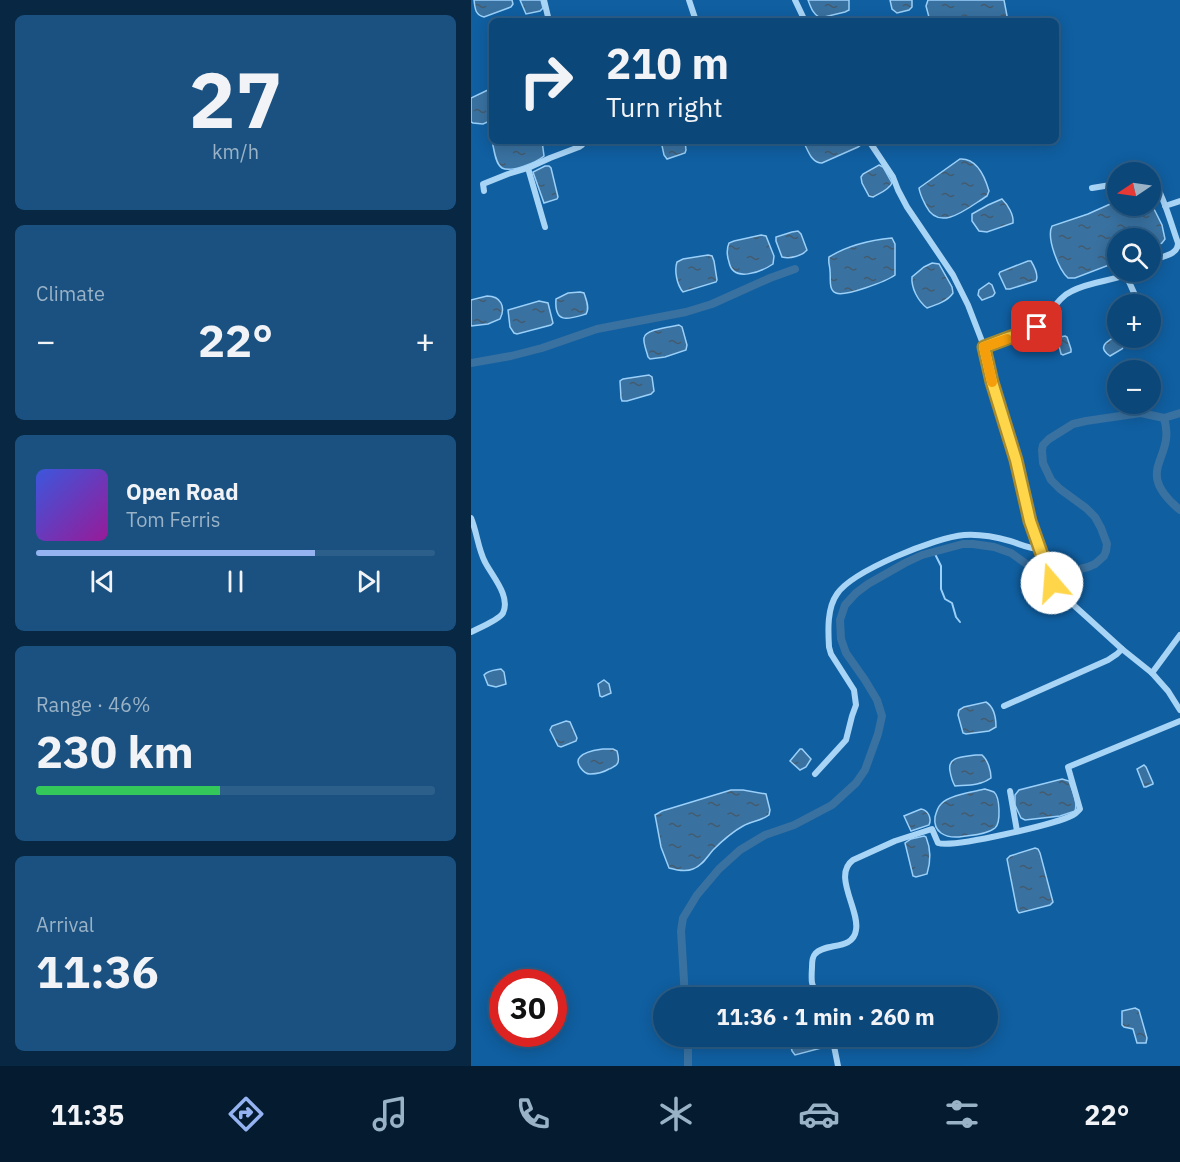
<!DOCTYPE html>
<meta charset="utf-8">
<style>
:root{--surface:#0c4779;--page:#1a5180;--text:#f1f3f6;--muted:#9ab2c6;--line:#2c5f8a;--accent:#95b2f1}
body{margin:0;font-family:"IBM Plex Sans",sans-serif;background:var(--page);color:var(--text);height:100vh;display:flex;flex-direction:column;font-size:22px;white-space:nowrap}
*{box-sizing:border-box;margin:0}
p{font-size:20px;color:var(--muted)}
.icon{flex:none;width:33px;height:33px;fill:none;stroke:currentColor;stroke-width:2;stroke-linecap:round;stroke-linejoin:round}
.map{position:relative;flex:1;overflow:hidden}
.drawer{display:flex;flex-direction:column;gap:15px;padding:15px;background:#072743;width:471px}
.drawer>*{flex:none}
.guide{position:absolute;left:18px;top:18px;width:570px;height:126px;border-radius:9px;box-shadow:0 3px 15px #0003,0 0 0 2px var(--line);background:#0c4779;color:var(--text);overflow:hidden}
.needle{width:39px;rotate:257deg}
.buttons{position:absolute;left:636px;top:162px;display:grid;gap:12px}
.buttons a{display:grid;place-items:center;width:54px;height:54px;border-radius:50%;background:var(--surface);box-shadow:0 3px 15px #0003,0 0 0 2px var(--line);font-size:30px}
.speed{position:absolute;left:18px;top:969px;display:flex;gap:12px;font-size:30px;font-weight:700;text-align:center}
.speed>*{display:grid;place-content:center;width:78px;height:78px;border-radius:50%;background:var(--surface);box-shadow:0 3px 15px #0003,0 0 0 2px var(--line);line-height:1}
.speed .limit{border:9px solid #d22;background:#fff;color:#111}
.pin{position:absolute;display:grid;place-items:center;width:51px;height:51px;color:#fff;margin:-26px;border-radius:12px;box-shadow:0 3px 9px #0006}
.me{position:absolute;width:66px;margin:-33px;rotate:342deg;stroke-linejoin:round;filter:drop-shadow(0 0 4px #0008)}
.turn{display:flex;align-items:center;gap:21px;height:126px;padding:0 18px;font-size:27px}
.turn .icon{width:78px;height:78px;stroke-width:2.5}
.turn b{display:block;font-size:42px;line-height:51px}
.big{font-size:45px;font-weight:800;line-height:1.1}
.drawer .card{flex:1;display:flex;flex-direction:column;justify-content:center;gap:9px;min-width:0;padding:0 21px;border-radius:9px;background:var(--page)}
.drawer .dial{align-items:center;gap:0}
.dial b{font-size:78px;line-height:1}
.song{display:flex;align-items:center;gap:18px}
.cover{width:72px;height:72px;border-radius:9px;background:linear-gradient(135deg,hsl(230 70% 55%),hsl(300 70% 35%))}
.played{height:6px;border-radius:3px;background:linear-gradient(90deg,var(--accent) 70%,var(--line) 70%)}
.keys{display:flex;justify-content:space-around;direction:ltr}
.heat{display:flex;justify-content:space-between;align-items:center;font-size:33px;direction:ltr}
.charge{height:9px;border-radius:4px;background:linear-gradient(90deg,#34c759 46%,var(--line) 0)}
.trip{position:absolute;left:182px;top:987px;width:345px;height:60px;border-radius:30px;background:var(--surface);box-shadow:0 3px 15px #0003,0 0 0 2px var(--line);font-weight:800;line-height:60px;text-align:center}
.tab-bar{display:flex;height:96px;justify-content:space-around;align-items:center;background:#051c30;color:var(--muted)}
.tab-bar .icon{width:42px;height:42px}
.tab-bar .on{color:var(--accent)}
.tab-bar b{font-size:27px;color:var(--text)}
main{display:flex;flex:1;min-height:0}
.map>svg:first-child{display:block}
.water{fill:url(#water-ripples);stroke:#9ad0f9;stroke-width:1.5}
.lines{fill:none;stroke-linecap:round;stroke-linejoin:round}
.stream{stroke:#9ad0f9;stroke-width:2}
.canal{stroke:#3971a0;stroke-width:8}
.minor{stroke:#a8d4f6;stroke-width:6}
.route-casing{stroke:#a68a30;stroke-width:15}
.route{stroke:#ffd54a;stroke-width:10}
.slow{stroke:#f59e0b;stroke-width:10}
</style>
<main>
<section class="drawer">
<div class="card dial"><b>27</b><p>km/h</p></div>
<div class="card"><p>Climate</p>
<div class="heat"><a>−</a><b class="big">22°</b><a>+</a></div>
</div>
<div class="card">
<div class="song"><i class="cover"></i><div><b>Open Road</b><p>Tom Ferris</p></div></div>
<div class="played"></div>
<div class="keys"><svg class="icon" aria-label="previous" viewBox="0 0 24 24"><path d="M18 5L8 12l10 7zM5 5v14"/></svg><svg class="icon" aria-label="pause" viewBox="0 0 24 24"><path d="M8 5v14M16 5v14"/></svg><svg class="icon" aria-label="next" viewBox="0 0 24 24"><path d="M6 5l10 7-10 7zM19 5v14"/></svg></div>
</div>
<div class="card"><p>Range · 46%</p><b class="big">230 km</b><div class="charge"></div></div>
<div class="card"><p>Arrival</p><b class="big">11:36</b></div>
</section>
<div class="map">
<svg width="709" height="1066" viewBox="0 0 709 1066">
<defs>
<pattern id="water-ripples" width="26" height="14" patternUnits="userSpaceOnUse" patternTransform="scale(1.5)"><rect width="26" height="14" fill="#3971a0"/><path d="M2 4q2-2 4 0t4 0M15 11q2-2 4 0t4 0" fill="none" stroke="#445b6e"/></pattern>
</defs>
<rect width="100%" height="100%" fill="#105fa1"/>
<g class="water">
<path d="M3 0H41L42 4 40 7 13 17C4 15 4 8 3 0Z"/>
<polygon points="49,0 70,0 72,8 69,11 55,14"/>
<path d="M337 0H378V10L374 12 349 18C342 14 340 8 337 0Z"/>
<polygon points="419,0 441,0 441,7 438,10 426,13 421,9"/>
<polygon points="457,0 533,0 537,21 459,21 455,6"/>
<polygon points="21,88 21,120 12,124 2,123 0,122 0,98"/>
<path d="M21 141H71L73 156C66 162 40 173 31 168 24 164 23 148 21 141Z"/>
<polygon points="190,141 214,141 215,150 214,153 196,159 193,155"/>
<path d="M332 141H391V144L387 147 351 163C340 163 337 150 332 141Z"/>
<path d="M489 159C506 158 514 177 518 191L516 196C499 206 469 234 455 206 452 200 449 195 448 188Z"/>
<path d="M408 165 412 167 421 183C418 190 409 193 402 197L398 196 391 183 390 177 392 174Z"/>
<polygon points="74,166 78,166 80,168 87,197 86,199 73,203 62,172"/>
<path d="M531 199C537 205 543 215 542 223L516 232 508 231 501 221V214L517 205Z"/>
<path d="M646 201V206H680V203L691 225 694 239 691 243 680 250V238H646V262L604 278H597C588 270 575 238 581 226L617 214Z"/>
<path d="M327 231 330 234 336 250C331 256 319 259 311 257L305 241V237L321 232Z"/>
<path d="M290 235 295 236 303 256 302 264C290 272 262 283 258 262 256 256 255 250 258 243L263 241Z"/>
<path d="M421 238 424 244V275C416 281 374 297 365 293 357 290 360 278 359 271 359 266 357 263 358 257 376 246 399 240 421 238Z"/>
<path d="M237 255 241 256 243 261 246 280 245 282 212 292C206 285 203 271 206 262L212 259Z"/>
<path d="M557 261H560C563 266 568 275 565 281L539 289H535L528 274 529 272Z"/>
<path d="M461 263 468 264 481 287 482 293C477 301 465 305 456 308 447 301 440 288 441 277L453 267Z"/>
<polygon points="518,283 521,285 524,293 522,296 511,300 507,295 508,290"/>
<path d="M109 292 113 293C115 299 119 308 115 314 98 319 83 325 85 299L97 293Z"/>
<path d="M16 296C30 296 35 307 29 319L17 324 0 326V300Z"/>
<polygon points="68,301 77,303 82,323 80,325 46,334 43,333 39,327 37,310"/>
<path d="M208 325 211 327 216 345 215 350 194 357 179 359 177 357C176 352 172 343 173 338 174 329 201 327 208 325Z"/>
<polygon points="594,336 596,337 600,349 600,352 592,355 590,354 587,341 589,337"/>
<path d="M645 336 650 338 654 345 651 349 639 356C626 347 635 342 645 336Z"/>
<polygon points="178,375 181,377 183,391 180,394 156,401 151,401 150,398 149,381 152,379"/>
<path d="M30 669 33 672 35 684 25 687 17 685 13 675C17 670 24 670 30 669Z"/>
<polygon points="133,680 138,684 140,693 131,697 129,696 127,684"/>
<path d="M515 702C523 707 525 719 525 727L518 731 495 734 492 733 487 715 488 710 493 707Z"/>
<polygon points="95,721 99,722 106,738 105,741 90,747 87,746 79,730 81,726"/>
<path d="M132 749H142L146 751C147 755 149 761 146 764 146 765 139 769 138 769 133 772 125 774 119 774 113 774 103 763 109 757 114 751 125 750 132 749Z"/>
<polygon points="329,749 331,749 340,759 335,767 329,770 319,761"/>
<path d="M505 755H511C517 760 520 771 520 778 509 786 497 785 484 786 481 781 480 777 479 771 476 756 493 757 505 755Z"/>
<polygon points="673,765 675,767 682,783 682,784 675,787 673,787 666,769"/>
<path d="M591 779 598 781C601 790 607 801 604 811L589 816 554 820 550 818 544 805V795L548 790Z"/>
<path d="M514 789C517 790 521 791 523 792 529 797 530 823 524 828 515 835 499 835 488 837 474 838 462 832 464 817 465 813 467 807 470 804 478 795 502 792 514 789Z"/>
<path d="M260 790H272L295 794 299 810 298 815C290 821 280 821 272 826 261 832 251 841 242 850 236 857 231 866 222 869 215 872 205 870 198 868L190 847 184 815 191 811Z"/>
<path d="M450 809C457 810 461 818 458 825L440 831 433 816Z"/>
<path d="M453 836 455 837C460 849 460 861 456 874L445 877 442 876 434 843 440 839Z"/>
<polygon points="564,848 567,849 569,853 582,902 579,905 548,913 546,910 536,859 539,856"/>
<polygon points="664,1008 668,1010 676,1038 675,1043 666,1043 662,1029 653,1027 651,1025 651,1011"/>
<polygon points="318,1037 356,1037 358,1046 324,1055 321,1051"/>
</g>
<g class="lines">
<polyline class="stream" points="463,552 470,566 470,589 474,599 481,603 485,617 489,622"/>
<g class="canal">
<polyline points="0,363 40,356 71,348 126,329 215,312 241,304 299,278 324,269"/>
<path d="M693 418C706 460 660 469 709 510"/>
<polyline points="214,998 210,931 212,918 226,895 248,869 269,850 294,835 323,825 361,805 385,783 394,770 407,734 411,716 406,700 394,680 375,653 370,639 369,620 374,605 385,593 397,584 434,563 451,555 492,544 502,544 523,547 540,553 564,570 572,573 585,575 617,567 624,564 633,556 635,551 636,544 630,528 624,517 615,508 589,489 580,480 572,463 571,450 572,445 578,439 602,424 615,421 670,413 693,418 709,413"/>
<polyline points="217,1036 217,1066"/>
</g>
<g class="minor">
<polyline points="73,0 78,21"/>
<polyline points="218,0 225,21"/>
<polyline points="324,0 334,21"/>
<polyline points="398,141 422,177 427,190 436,207 482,275 497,305 514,349 521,382 545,460 559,521 581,583 588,592 618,619 651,649 681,673 697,691 709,710"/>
<polyline points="57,168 74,227"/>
<path d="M680 179C691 189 701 227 707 243 707 256 690 256 680 261"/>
<polyline points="621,188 646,184"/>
<polyline points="13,191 12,184 37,174 57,168 79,158 108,147 111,145 111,141"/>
<polyline points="694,206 709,201"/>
<polyline points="655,275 668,304"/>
<path d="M513 347C529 342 552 337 565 327 579 317 585 298 601 291 620 281 643 281 663 272"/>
<path d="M0 518C6 532 7 549 14 562 21 576 40 596 32 613 28 620 8 628 0 632"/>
<polyline points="681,673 709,635"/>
<polyline points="533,706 637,660 646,654 651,649"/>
<path d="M344 774 375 740 381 716 385 705 383 690 360 654 358 647C357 630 356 608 366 594 381 571 465 537 493 535 508 534 525 537 539 541 549 544 558 549 570 549"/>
<polyline points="539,791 546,831"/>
<path d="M348 998C340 983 340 984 341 967 341 963 341 957 344 954 354 942 382 951 385 930 389 910 361 875 382 860L424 841 461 829 467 843C483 848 585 824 602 815 606 813 606 812 609 809L597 767 709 721"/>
<polyline points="361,1036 367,1066"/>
</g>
</g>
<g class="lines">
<g class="route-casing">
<polyline id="route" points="566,327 513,347 521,382 545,460 559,521 581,583"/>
</g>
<use href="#route" class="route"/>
<polyline class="slow" points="521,382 513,347 536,339"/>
</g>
</svg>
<div class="buttons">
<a><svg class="needle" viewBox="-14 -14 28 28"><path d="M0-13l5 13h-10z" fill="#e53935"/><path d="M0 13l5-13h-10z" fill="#9ab2c6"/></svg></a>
<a><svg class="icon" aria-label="search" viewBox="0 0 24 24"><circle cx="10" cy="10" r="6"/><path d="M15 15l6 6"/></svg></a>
<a>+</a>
<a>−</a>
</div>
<div class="speed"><div class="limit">30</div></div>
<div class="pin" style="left:566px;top:327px;background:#d93025"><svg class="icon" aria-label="arrive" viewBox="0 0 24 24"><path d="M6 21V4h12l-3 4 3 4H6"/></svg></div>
<svg class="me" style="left:581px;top:583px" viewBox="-20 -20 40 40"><circle r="19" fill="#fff"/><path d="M0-13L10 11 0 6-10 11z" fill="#ffd54a"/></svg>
<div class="trip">11:36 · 1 min · 260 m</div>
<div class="guide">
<div class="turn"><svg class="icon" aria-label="right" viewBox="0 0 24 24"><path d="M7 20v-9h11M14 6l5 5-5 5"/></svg><div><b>210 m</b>Turn right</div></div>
</div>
</div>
</main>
<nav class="tab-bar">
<b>11:35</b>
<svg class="icon on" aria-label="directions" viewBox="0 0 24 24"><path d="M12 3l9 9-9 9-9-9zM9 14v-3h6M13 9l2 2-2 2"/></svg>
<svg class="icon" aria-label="music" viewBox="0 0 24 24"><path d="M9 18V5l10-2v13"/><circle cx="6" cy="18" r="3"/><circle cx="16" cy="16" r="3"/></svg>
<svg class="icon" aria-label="phone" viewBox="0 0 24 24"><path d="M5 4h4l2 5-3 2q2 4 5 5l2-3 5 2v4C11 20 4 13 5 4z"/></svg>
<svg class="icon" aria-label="climate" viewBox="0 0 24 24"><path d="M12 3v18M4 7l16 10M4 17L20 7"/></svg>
<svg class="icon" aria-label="car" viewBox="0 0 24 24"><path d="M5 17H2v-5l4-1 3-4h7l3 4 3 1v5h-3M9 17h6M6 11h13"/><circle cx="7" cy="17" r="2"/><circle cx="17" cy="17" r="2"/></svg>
<svg class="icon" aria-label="filters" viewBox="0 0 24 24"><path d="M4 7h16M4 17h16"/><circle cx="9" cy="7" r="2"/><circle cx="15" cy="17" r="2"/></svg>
<b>22°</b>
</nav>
